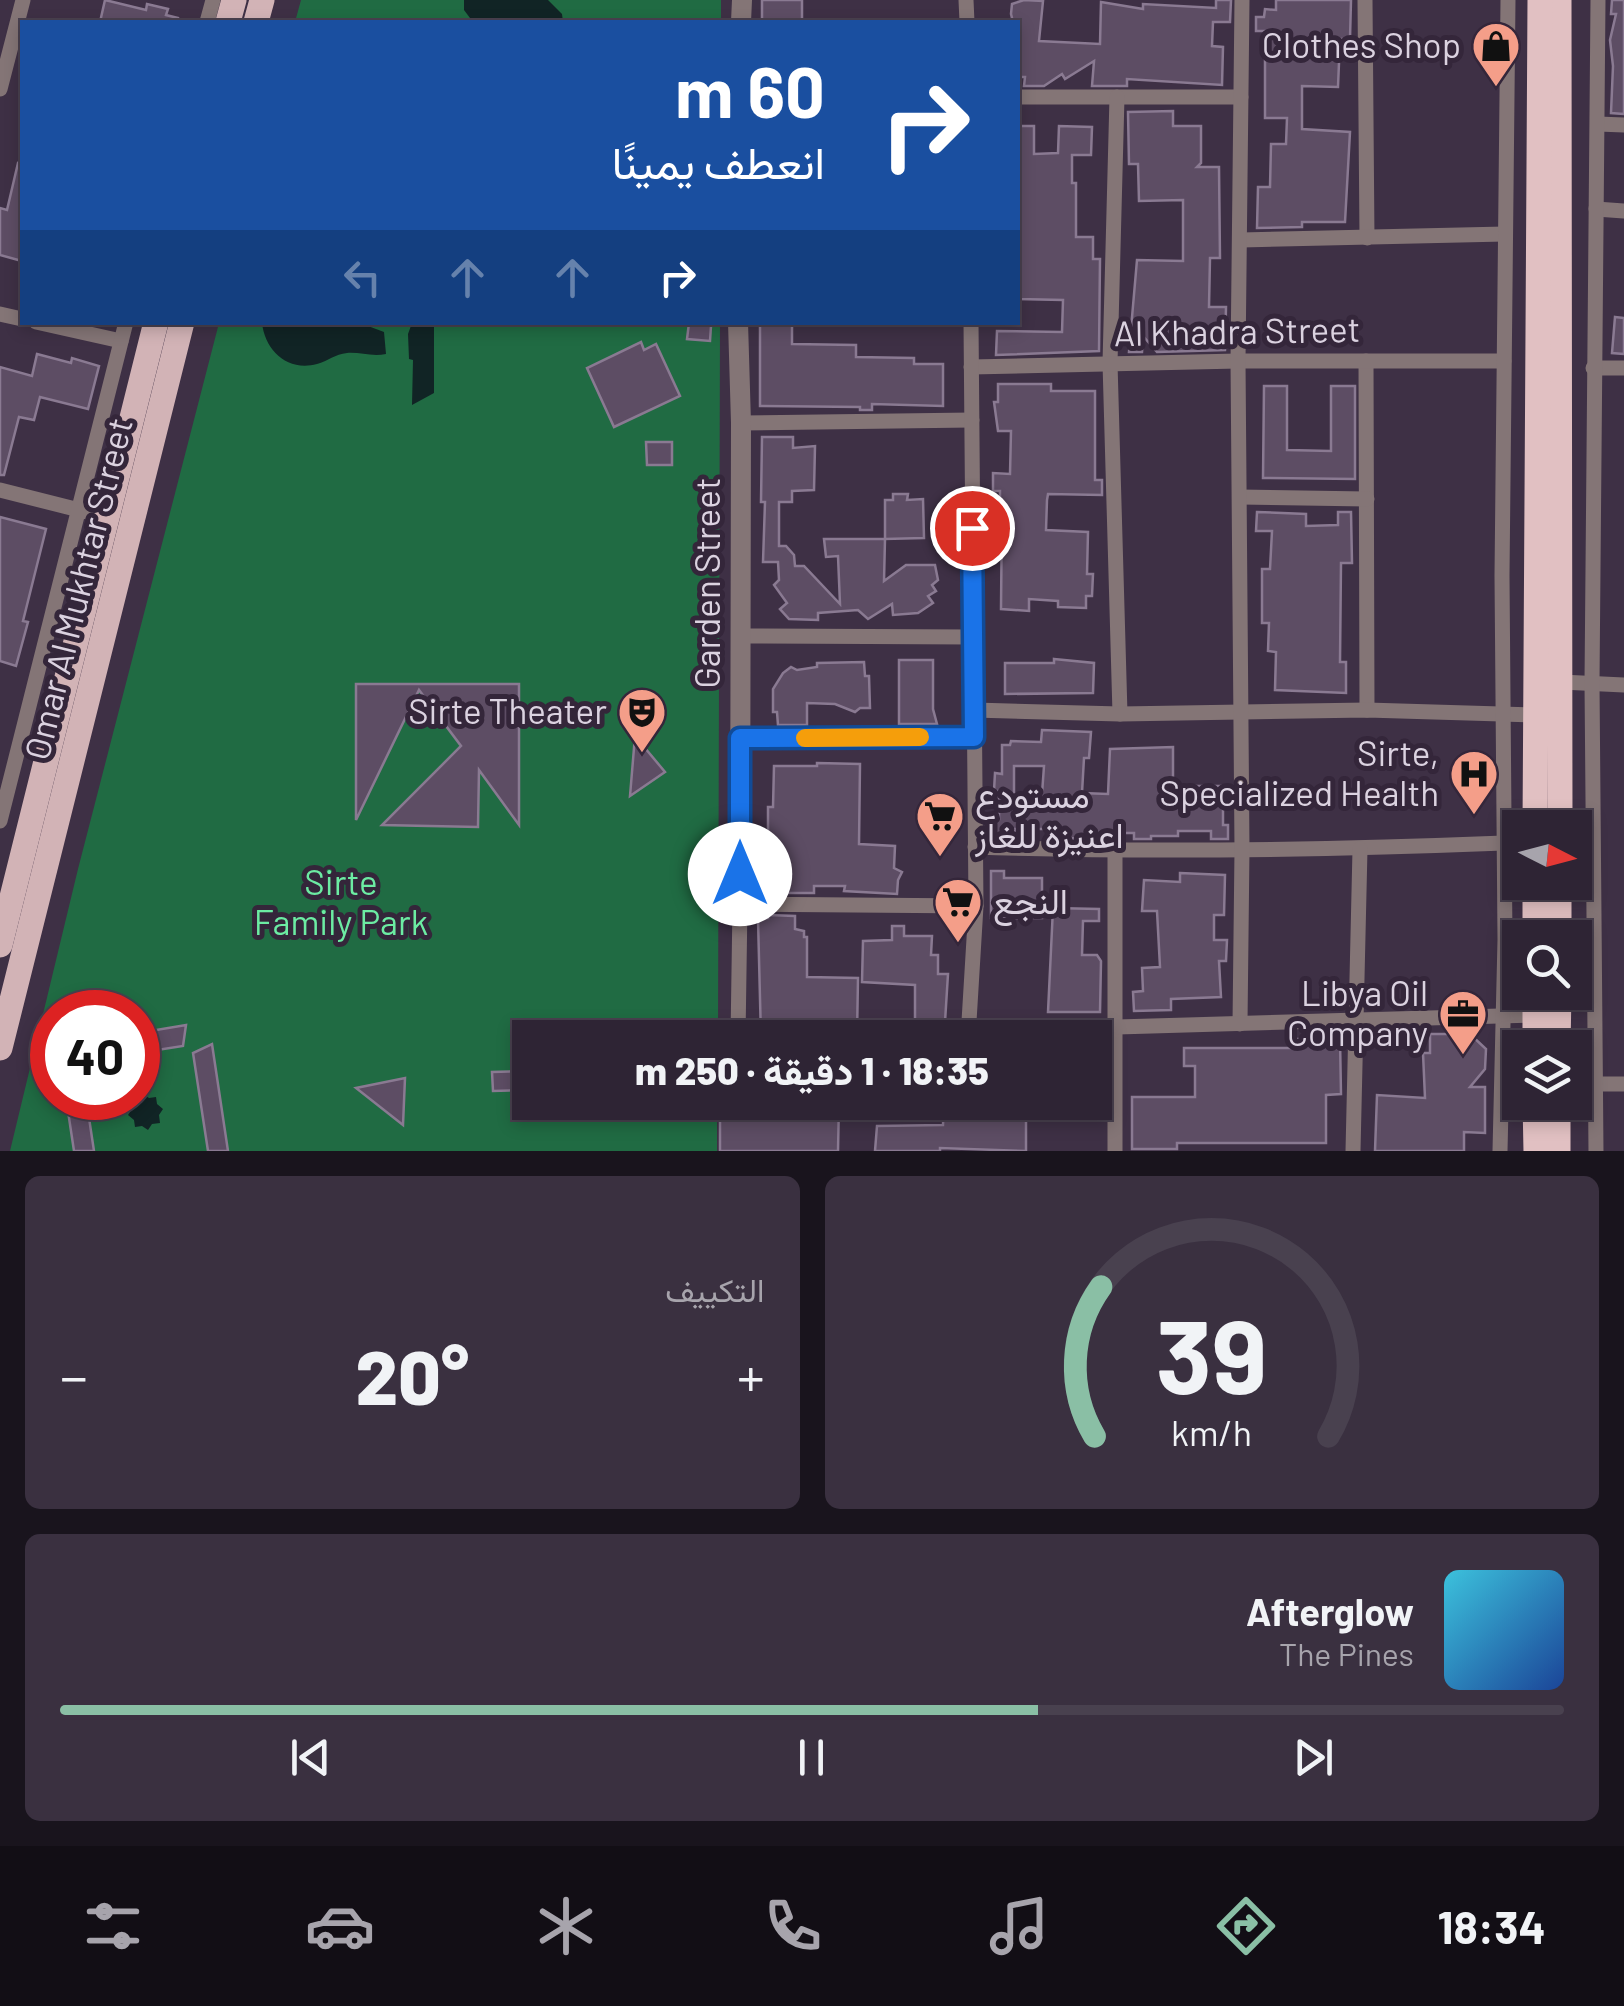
<!DOCTYPE html>
<html lang="ar">
<meta charset="utf-8">
<style>
:root{--surface:#2e2434;--page:#3a3040;--text:#f1f3f6;--muted:#a7a4ac;--line:#49414f;--accent:#8abfa5}
body{margin:0;font-family:Barlow,Vazirmatn,sans-serif;background:var(--page);color:var(--text);direction:rtl;height:100vh;display:flex;flex-direction:column;font-size:38px;white-space:nowrap}
*{box-sizing:border-box;margin:0}
p{font-size:32px;color:var(--muted)}
.icon{flex:none;width:55px;height:55px;fill:none;stroke:currentColor;stroke-width:2;stroke-linecap:round;stroke-linejoin:round}
.map{position:relative;height:1151px;overflow:hidden;direction:ltr}
.panel{display:flex;flex-direction:column;gap:25px;padding:25px;background:#19141d;flex:1}
.panel>*{flex:none}
.top-card{position:absolute;left:20px;top:20px;width:1000px;height:305px;border-radius:0px;box-shadow:0 5px 15px #0003,0 0 0 2px var(--line);direction:rtl;background:#1a4fa0;color:#fff;overflow:hidden}
.needle{width:65px;rotate:96deg}
.tools{position:absolute;left:1502px;top:810px;display:grid;gap:20px}
.tools a{display:grid;place-items:center;width:90px;height:90px;border-radius:0px;background:var(--surface);box-shadow:0 5px 15px #0003,0 0 0 2px var(--line);font-size:50px}
.speed{position:absolute;left:30px;top:990px;display:flex;gap:20px;font-size:50px;font-weight:700;text-align:center}
.speed>*{display:grid;place-content:center;width:130px;height:130px;border-radius:50%;background:var(--surface);box-shadow:0 5px 15px #0003,0 0 0 2px var(--line);line-height:1}
.speed .limit{border:15px solid #d22;background:#fff;color:#111}
.pin{position:absolute;display:grid;place-items:center;width:85px;height:85px;color:#fff;margin:-42px;border:5px solid #fff;border-radius:50%;box-shadow:0 2px 10px #0007}
.me{position:absolute;width:110px;margin:-55px;rotate:0deg;stroke-linejoin:round;filter:drop-shadow(0 0 8px #0008)}
.turn{display:flex;align-items:center;gap:35px;height:210px;padding:0 30px;font-size:45px}
.turn .icon{width:130px;height:130px;stroke-width:2.5}
.turn b{display:block;font-size:70px;line-height:85px}
.lanes{display:flex;align-items:center;height:95px;padding:0 30px;background:#0003;justify-content:center;gap:50px;direction:ltr}
.lanes .off{opacity:.35}
.big{font-size:75px;font-weight:800;line-height:1.1}
.panel .tile{flex:1;display:flex;flex-direction:column;justify-content:center;gap:15px;min-width:0;padding:0 35px;border-radius:15px;background:var(--page)}
.panel .dial{align-items:center;gap:0}
.dial svg{height:260px;overflow:visible;fill:none;stroke:var(--line);stroke-width:7;stroke-linecap:round;text-anchor:middle}
.dial text{fill:var(--text);stroke:none}
.song{display:flex;align-items:center;gap:30px}
.cover{width:120px;height:120px;border-radius:15px;background:linear-gradient(135deg,hsl(190 70% 55%),hsl(220 70% 35%))}
.played{height:10px;border-radius:5px;background:linear-gradient(90deg,var(--accent) 65%,var(--line) 65%)}
.keys{display:flex;justify-content:space-around;direction:ltr}
.heat{display:flex;justify-content:space-between;align-items:center;font-size:55px;direction:ltr}
.panel .tiles{flex:1;display:grid;gap:25px;grid-template-columns:1fr 1fr}
.tile:last-child{grid-column:span 2}
.trip{position:absolute;left:512px;top:1020px;width:600px;height:100px;border-radius:0px;background:var(--surface);box-shadow:0 5px 15px #0003,0 0 0 2px var(--line);font-weight:800;line-height:100px;text-align:center;direction:rtl}
.dock{display:flex;height:160px;justify-content:space-around;align-items:center;background:#120e15;color:var(--muted)}
.dock .icon{width:70px;height:70px}
.dock .active{color:var(--accent)}
.dock b{font-size:45px;color:var(--text)}
.map>svg:first-child{display:block}
.green{fill:#206b43;fill-rule:evenodd}
.water{fill:#112425}
.building{fill:#5d4d64;stroke:#8a7a92;stroke-width:2.5;fill-rule:evenodd}
.lines{fill:none;stroke-linecap:round;stroke-linejoin:round}
.minor{stroke:#847576;stroke-width:15}
.tertiary{stroke:#847576;stroke-width:20}
.primary{stroke:#d2b3b6;stroke-width:25}
.trunk{stroke:#e1c0c2;stroke-width:25}
.route-casing{stroke:#114b97;stroke-width:25}
.route{stroke:#1a73e8;stroke-width:18}
.slow{stroke:#f59e0b;stroke-width:18}
.labels{text-anchor:middle;stroke-width:10;stroke-linejoin:round;paint-order:stroke}
.poi-label{font-size:35px;fill:#dbd2e0;stroke:#34263a;text-anchor:end}
.street-label{font-size:35px;fill:#dbd2e0;stroke:#34263a}
.park-label{font-size:35px;fill:#6ceca3;stroke:#34263a}
</style>
<div class="map">
<svg width="1624" height="1151" viewBox="0 0 1624 1151">
<rect width="100%" height="100%" fill="#3e3045"/>
<g class="green">
<polygon points="301,0 721,0 721,22 295,22"/>
<path d="M219 323H720L718 1037 530 1038V1102L717 1103V1151H10L78 869ZM52 1012H138V1098H52Z"/>
</g>
<g class="water">
<polygon points="464,0 548,0 562,14 563,22 473,22 464,10"/>
<path d="M328 323 333 325 360 323 384 332 386 354C372 357 360 352 347 353 335 354 328 361 317 364 287 372 265 350 262 323Z"/>
<polygon points="412,323 434,323 434,393 412,405 413,360 409,359 408,334"/>
<polygon points="143,1094 149,1098 156,1097 157,1104 163,1109 159,1115 160,1123 152,1124 148,1130 142,1126 135,1127 134,1120 128,1115 132,1109 131,1101 139,1100"/>
</g>
<g class="building">
<polygon points="105,0 146,10 147,4 168,9 166,15 178,18 178,22 100,22"/>
<rect x="762" y="0" width="40" height="22"/>
<polygon points="1024,0 1043,1 1039,41 1100,44 1101,2 1143,9 1143,4 1216,8 1216,0 1231,0 1230,22 1213,22 1212,46 1223,47 1222,85 1127,79 1127,86 1092,86 1094,61 1065,79 1062,74 1044,86 1024,86 1025,77 1018,77 1018,22 1013,22 1011,14 1012,4"/>
<polygon points="1276,0 1351,0 1350,39 1340,39 1338,87 1302,86 1302,129 1350,132 1345,222 1302,222 1302,227 1257,228 1258,187 1270,187 1271,144 1286,144 1287,118 1265,118 1265,31 1256,31 1256,17 1264,17 1265,9 1276,10"/>
<polygon points="1612,0 1624,0 1624,114 1611,113 1613,66 1610,40 1616,14 1611,14"/>
<polygon points="1173,111 1173,126 1201,126 1201,163 1197,167 1219,167 1220,258 1210,258 1209,307 1226,307 1225,350 1157,352 1143,336 1142,352 1129,352 1137,260 1183,261 1183,200 1139,201 1138,164 1129,164 1128,112"/>
<polygon points="1018,126 1034,126 1034,154 1058,153 1059,126 1092,127 1091,155 1072,155 1072,183 1076,183 1076,237 1093,237 1093,259 1100,259 1099,351 996,355 997,331 1062,332 1063,300 1018,299"/>
<polygon points="18,163 22,164 22,261 0,255 0,208 7,210"/>
<polygon points="1615,317 1624,318 1624,354 1612,353"/>
<polygon points="760,322 792,322 792,344 856,345 856,357 914,358 914,364 943,364 943,406 872,404 872,410 860,410 860,407 760,406"/>
<polygon points="689,323 711,326 710,341 687,339"/>
<polygon points="641,342 644,350 656,344 680,396 614,427 587,368"/>
<polygon points="37,354 71,363 72,358 99,366 88,409 40,397 34,420 19,417 4,475 0,475 0,367 32,376"/>
<polygon points="998,384 1051,384 1051,391 1095,391 1095,480 1102,480 1102,495 1048,494 1047,500 1046,530 1088,532 1087,574 1093,574 1092,596 1086,596 1086,608 1058,607 1058,601 1029,599 1029,611 1001,609 1002,503 1000,503 1000,491 993,491 993,473 1010,474 1011,431 998,431 994,402 998,402"/>
<polygon points="1264,386 1287,386 1287,450 1331,451 1331,386 1355,386 1355,479 1263,478"/>
<polygon points="762,437 793,437 793,448 815,446 814,490 792,491 792,502 779,502 779,546 786,546 794,555 795,566 804,566 840,604 838,556 826,557 824,539 885,539 884,581 906,565 935,565 938,580 932,585 936,591 928,596 933,603 918,613 893,615 892,604 868,619 858,610 818,613 818,620 789,619 780,609 787,603 774,585 779,580 778,562 763,562 765,502 761,502"/>
<polygon points="646,442 672,442 672,465 647,465"/>
<polygon points="893,494 908,494 907,500 923,499 924,538 885,539 885,500 893,500"/>
<polygon points="1257,512 1306,514 1306,526 1338,525 1338,512 1351,512 1352,563 1341,563 1340,662 1346,662 1346,693 1275,690 1276,652 1268,651 1269,623 1262,623 1262,569 1270,569 1272,531 1256,531"/>
<polygon points="0,517 46,529 23,621 28,622 16,666 0,661"/>
<polygon points="1054,659 1094,663 1093,693 1005,694 1005,663 1054,663"/>
<polygon points="899,660 933,660 933,709 937,724 899,724"/>
<polygon points="864,662 865,676 869,676 870,708 860,708 855,712 835,704 807,703 807,725 778,725 777,712 773,712 773,689 783,673 791,667 797,670 817,667 817,663"/>
<polygon points="356,684 519,684 519,825 479,770 478,827 382,825 461,746 419,690 356,820"/>
<path d="M1042 730 1091 732 1089 758H1084L1082 793 1108 794 1110 749 1173 747V786H1223V825H1228V839H1211V831H1178V836H1151V839H1134V833H1101V839L1065 838V830L1056 829H1015V837L988 836V819H999V791H994L995 773 1002 774V745H1010L1011 741 1041 742ZM1014 766H1044L1042 794H1014Z"/>
<polygon points="635,736 665,772 630,796"/>
<polygon points="817,763 860,764 859,844 895,846 894,868 902,872 898,880 897,894 844,891 845,886 814,886 814,893 768,893 768,807 773,807 774,766 817,766"/>
<polygon points="991,871 1004,871 1004,878 1042,878 1042,918 991,918"/>
<polygon points="1180,873 1225,875 1224,915 1214,915 1214,940 1227,940 1226,961 1219,961 1221,997 1171,999 1171,1010 1134,1011 1133,992 1143,991 1142,968 1160,967 1157,911 1142,911 1144,880 1180,882"/>
<polygon points="1053,908 1099,909 1099,921 1083,921 1082,955 1097,955 1101,961 1100,1012 1048,1012"/>
<polygon points="768,915 795,916 795,929 804,931 804,937 807,937 807,977 858,978 857,1036 809,1035 809,1027 784,1026 784,1038 761,1038 758,919 768,918"/>
<polygon points="892,926 904,926 904,936 932,936 931,955 938,955 938,974 948,974 944,1038 915,1038 915,985 862,982 863,941 892,940"/>
<polygon points="186,1025 183,1046 138,1053 138,1033"/>
<polygon points="1430,1034 1470,1034 1486,1049 1485,1069 1470,1087 1485,1087 1485,1133 1464,1132 1464,1151 1375,1151 1377,1095 1425,1098 1423,1053 1430,1053"/>
<polygon points="1296,1039 1340,1039 1341,1094 1326,1095 1326,1143 1177,1143 1177,1149 1132,1149 1132,1097 1195,1097 1195,1066 1184,1066 1184,1048 1296,1048"/>
<polygon points="212,1044 228,1151 208,1151 193,1053"/>
<polygon points="530,1071 530,1090 493,1091 492,1072"/>
<polygon points="405,1078 403,1125 356,1088"/>
<polygon points="66,1098 86,1098 94,1151 74,1151"/>
<polygon points="720,1102 839,1102 838,1151 720,1151"/>
<polygon points="944,1102 1026,1102 1026,1151 940,1148 940,1151 875,1151 877,1126 943,1125"/>
</g>
<g class="lines">
<g class="minor">
<polyline points="966,0 967,22"/>
<polyline points="1365,0 1367,238"/>
<polyline points="207,22 213,0"/>
<polyline points="0,89 23,0"/>
<polyline points="1018,97 1241,97"/>
<polyline points="1117,97 1110,363 1120,714"/>
<polyline points="1598,124 1624,125"/>
<polyline points="1596,209 1624,211"/>
<polyline points="1241,240 1505,234"/>
<polyline points="0,314 22,319"/>
<polyline points="36,322 121,341"/>
<polyline points="1366,361 1367,710"/>
<polyline points="971,367 1238,361 1504,361"/>
<polyline points="1593,368 1624,368"/>
<polyline points="741,423 972,420"/>
<polyline points="0,490 107,517"/>
<polyline points="1240,497 1367,499"/>
<polyline points="740,636 973,637"/>
<polyline points="1561,682 1624,685"/>
<polyline points="974,710 1120,714 1367,710 1535,715"/>
<polyline points="740,738 973,737"/>
<polyline points="0,821 126,322"/>
<path d="M975 847C1152 853 1328 850 1504 843"/>
<polyline points="1115,852 1115,1151"/>
<polyline points="1240,1024 1242,849 1238,361 1242,0"/>
<polyline points="969,1026 1117,1027 1535,1015"/>
<polyline points="738,1038 740,904 976,906"/>
<polyline points="968,1038 976,906 971,322"/>
<polyline points="1594,1084 1624,1084"/>
<polyline points="1353,1151 1360,849"/>
<polyline points="1500,1151 1505,940 1502,576 1508,0"/>
<polyline points="1596,1151 1592,683 1598,0"/>
</g>
<g class="tertiary">
<polyline points="741,22 742,0"/>
<polyline points="738,322 741,423 740,904"/>
</g>
<g class="primary">
<polyline points="228,22 234,0"/>
<polyline points="256,22 262,0"/>
<polyline points="0,945 156,322"/>
<polyline points="0,1048 182,322"/>
</g>
<g class="trunk">
<polyline points="1559,0 1560,828"/>
<polyline points="1535,828 1540,0"/>
<polyline points="1535,882 1535,938"/>
<polyline points="1559,938 1559,882"/>
<polyline points="1535,992 1535,1048"/>
<polyline points="1558,1048 1559,992"/>
<polyline points="1535,1102 1536,1151"/>
<polyline points="1558,1151 1558,1102"/>
</g>
</g>
<g class="lines">
<g class="route-casing">
<polyline id="route" points="740,874 740,738 974,737 972,528"/>
</g>
<use href="#route" class="route"/>
<polyline class="slow" points="805,738 920,737"/>
</g>
<defs>
<g id="shop-pin" transform="scale(2.5)"><path d="M0 17L-7.5 6A9.5 9.5 0 1 1 7.5 6Z" fill="#f49e89" stroke="#34263a"/><path d="M-5-2.5h2.3a2.7 3.5 0 0 1 5.4 0H5L5.5 6h-11ZM-1.5-2.5h3a1.5 2.3 0 0 0-3 0Z" fill="#111"/></g>
<g id="theatre-pin" transform="scale(2.5)"><path d="M0 17L-7.5 6A9.5 9.5 0 1 1 7.5 6Z" fill="#f49e89" stroke="#34263a"/><path d="M-5-5.5Q0-4 5-5.5V0Q5 5 0 6Q-5 5-5 0ZM-3.3-2.5H-1v1.5H-3.3ZM1-2.5H3.3v1.5H1ZM-2.8 1Q0 5.5 2.8 1Z" fill="#111"/></g>
<g id="hospital-pin" transform="scale(2.5)"><path d="M0 17L-7.5 6A9.5 9.5 0 1 1 7.5 6Z" fill="#f49e89" stroke="#34263a"/><path d="M-5-5h3v3.5h4V-5h3V5h-3V1.5h-4V5h-3Z" fill="#111"/></g>
<g id="supermarket-pin" transform="scale(2.5)"><path d="M0 17L-7.5 6A9.5 9.5 0 1 1 7.5 6Z" fill="#f49e89" stroke="#34263a"/><path d="M-6-5.5h2.5l.6 2H6L4.5 2H-2.5L-4.4-4H-6ZM-1.5 3.2a1.3 1.3 0 1 0 .1 0ZM3 3.2a1.3 1.3 0 1 0 .1 0Z" fill="#111"/></g>
<g id="office-pin" transform="scale(2.5)"><path d="M0 17L-7.5 6A9.5 9.5 0 1 1 7.5 6Z" fill="#f49e89" stroke="#34263a"/><path d="M-6-3h4V-5.5h4V-3h4V5H-6ZM-1-4.5V-3h2v-1.5ZM-6 0V1H6V0Z" fill="#111"/></g>
</defs>
<g fill-rule="evenodd">
<use href="#shop-pin" x="1496" y="46"/>
<use href="#theatre-pin" x="642" y="712"/>
<use href="#hospital-pin" x="1474" y="774"/>
<use href="#supermarket-pin" x="940" y="816"/>
<use href="#supermarket-pin" x="958" y="902"/>
<use href="#office-pin" x="1463" y="1014"/>
</g>
<g class="labels">
<g class="poi-label">
<text x="1461" y="58">Clothes Shop</text>
<text x="607" y="724">Sirte Theater</text>
<text x="1439" y="766">Sirte,<tspan x="1439" dy="40">Specialized Health</tspan></text>
<text x="975" y="808" text-anchor="start">مستودع<tspan x="975" dy="40">اعنيزة للغاز</tspan></text>
<text x="993" y="914" text-anchor="start">النجع</text>
<text x="1428" y="1006">Libya Oil<tspan x="1428" dy="40">Company</tspan></text>
</g>
<g class="street-label">
<text transform="translate(1237 332) rotate(-1)" y="12">Al Khadra Street</text>
<text transform="translate(708 583) rotate(-90)" y="12">Garden Street</text>
<text transform="translate(79 589) rotate(-76)" y="12">Omar Al Mukhtar Street</text>
</g>
<g class="park-label">
<text x="341" y="895">Sirte<tspan x="341" dy="40">Family Park</tspan></text>
</g>
</g>
</svg>
<div class="tools">
<a><svg class="needle" viewBox="-14 -14 28 28"><path d="M0-13l5 13h-10z" fill="#e53935"/><path d="M0 13l5-13h-10z" fill="#a7a4ac"/></svg></a>
<a><svg class="icon" aria-label="search" viewBox="0 0 24 24"><circle cx="10" cy="10" r="6"/><path d="M15 15l6 6"/></svg></a>
<a><svg class="icon" aria-label="layers" viewBox="0 0 24 24"><path d="M12 4l9 5-9 5-9-5zM3 14l9 5 9-5"/></svg></a>
</div>
<div class="speed"><div class="limit">40</div></div>
<div class="pin" style="left:972px;top:528px;background:#d93025"><svg class="icon" aria-label="arrive" viewBox="0 0 24 24"><path d="M6 21V4h12l-3 4 3 4H6"/></svg></div>
<svg class="me" style="left:740px;top:874px" viewBox="-20 -20 40 40"><circle r="19" fill="#fff"/><path d="M0-13L10 11 0 6-10 11z" fill="#1a73e8"/></svg>
<div class="trip">18:35 · 1 دقيقة · 250 m</div>
<div class="top-card">
<div class="turn"><svg class="icon" aria-label="right" viewBox="0 0 24 24"><path d="M7 20v-9h11M14 6l5 5-5 5"/></svg><div><b>60 m</b>انعطف يمينًا</div></div>
<div class="lanes"><svg class="icon off" aria-label="left" viewBox="0 0 24 24"><path d="M17 20v-9H6M10 6l-5 5 5 5"/></svg><svg class="icon off" aria-label="ahead" viewBox="0 0 24 24"><path d="M12 20V5M6 11l6-6 6 6"/></svg><svg class="icon off" aria-label="ahead" viewBox="0 0 24 24"><path d="M12 20V5M6 11l6-6 6 6"/></svg><svg class="icon" aria-label="right" viewBox="0 0 24 24"><path d="M7 20v-9h11M14 6l5 5-5 5"/></svg></div>
</div>
</div>
<section class="panel">
<div class="tiles">
<div class="tile dial"><svg viewBox="0 0 100 80">
<path d="M14 69A42 42 0 1 1 86 69"/>
<path d="M14 69A42 42 0 0 1 16 23" stroke="#8abfa5"/>
<text x="50" y="56" font-size="32" font-weight="700">39</text>
<text x="50" y="72" font-size="11">km/h</text>
</svg></div>
<div class="tile"><p>التكييف</p>
<div class="heat"><a>−</a><b class="big">20°</b><a>+</a></div>
</div>
<div class="tile">
<div class="song"><i class="cover"></i><div><b>Afterglow</b><p>The Pines</p></div></div>
<div class="played"></div>
<div class="keys"><svg class="icon" aria-label="previous" viewBox="0 0 24 24"><path d="M18 5L8 12l10 7zM5 5v14"/></svg><svg class="icon" aria-label="pause" viewBox="0 0 24 24"><path d="M8 5v14M16 5v14"/></svg><svg class="icon" aria-label="next" viewBox="0 0 24 24"><path d="M6 5l10 7-10 7zM19 5v14"/></svg></div>
</div>
</div>
</section>
<nav class="dock">
<b>18:34</b>
<svg class="icon active" aria-label="directions" viewBox="0 0 24 24"><path d="M12 3l9 9-9 9-9-9zM9 14v-3h6M13 9l2 2-2 2"/></svg>
<svg class="icon" aria-label="music" viewBox="0 0 24 24"><path d="M9 18V5l10-2v13"/><circle cx="6" cy="18" r="3"/><circle cx="16" cy="16" r="3"/></svg>
<svg class="icon" aria-label="phone" viewBox="0 0 24 24"><path d="M5 4h4l2 5-3 2q2 4 5 5l2-3 5 2v4C11 20 4 13 5 4z"/></svg>
<svg class="icon" aria-label="climate" viewBox="0 0 24 24"><path d="M12 3v18M4 7l16 10M4 17L20 7"/></svg>
<svg class="icon" aria-label="car" viewBox="0 0 24 24"><path d="M5 17H2v-5l4-1 3-4h7l3 4 3 1v5h-3M9 17h6M6 11h13"/><circle cx="7" cy="17" r="2"/><circle cx="17" cy="17" r="2"/></svg>
<svg class="icon" aria-label="filters" viewBox="0 0 24 24"><path d="M4 7h16M4 17h16"/><circle cx="9" cy="7" r="2"/><circle cx="15" cy="17" r="2"/></svg>
</nav>
